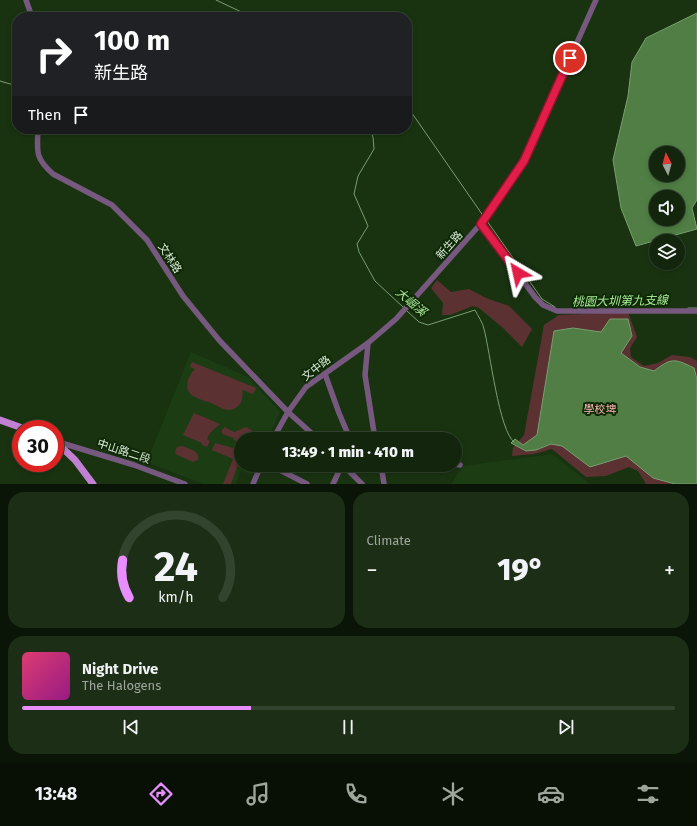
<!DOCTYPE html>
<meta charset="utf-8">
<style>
:root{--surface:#13260d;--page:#1c2e16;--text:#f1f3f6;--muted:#9da59d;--line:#32432e;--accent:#e88eff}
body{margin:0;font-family:"Fira Sans","Noto Sans TC",sans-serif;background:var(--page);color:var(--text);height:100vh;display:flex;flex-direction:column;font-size:15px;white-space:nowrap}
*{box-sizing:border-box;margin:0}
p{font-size:13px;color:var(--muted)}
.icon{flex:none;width:22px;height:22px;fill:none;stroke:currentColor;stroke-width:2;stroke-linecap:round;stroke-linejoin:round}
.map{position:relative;height:484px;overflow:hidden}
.drawer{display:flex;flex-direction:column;gap:8px;padding:8px;background:#0a1507;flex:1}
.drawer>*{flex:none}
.banner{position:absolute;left:12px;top:12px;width:400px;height:122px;border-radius:16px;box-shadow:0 2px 6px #0003,0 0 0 1px var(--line);background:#202124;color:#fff;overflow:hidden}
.needle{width:26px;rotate:354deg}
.fabs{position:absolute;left:649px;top:146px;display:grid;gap:8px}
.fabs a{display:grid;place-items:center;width:36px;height:36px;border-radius:50%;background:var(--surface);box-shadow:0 2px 6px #0003,0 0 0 1px var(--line);font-size:20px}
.speed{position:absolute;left:12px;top:420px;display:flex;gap:8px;font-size:20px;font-weight:700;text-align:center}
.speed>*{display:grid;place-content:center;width:52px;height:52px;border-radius:50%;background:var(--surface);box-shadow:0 2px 6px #0003,0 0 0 1px var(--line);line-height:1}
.speed .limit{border:6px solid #d22;background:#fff;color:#111}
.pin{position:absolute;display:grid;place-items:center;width:34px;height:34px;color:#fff;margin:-17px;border:2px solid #fff;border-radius:50%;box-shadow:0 1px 4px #0007}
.me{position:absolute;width:44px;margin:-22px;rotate:324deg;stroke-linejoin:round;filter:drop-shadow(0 0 3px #0008)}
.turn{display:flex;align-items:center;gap:14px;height:84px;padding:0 16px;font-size:18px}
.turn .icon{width:52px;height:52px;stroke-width:2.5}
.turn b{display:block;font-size:28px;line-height:34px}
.then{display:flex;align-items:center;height:38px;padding:0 16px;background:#0003;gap:8px;font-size:15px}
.big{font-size:30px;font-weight:800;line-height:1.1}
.drawer .widget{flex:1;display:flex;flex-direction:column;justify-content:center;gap:6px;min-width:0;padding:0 14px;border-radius:16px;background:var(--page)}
.drawer .dial{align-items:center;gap:0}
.dial svg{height:104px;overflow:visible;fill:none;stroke:var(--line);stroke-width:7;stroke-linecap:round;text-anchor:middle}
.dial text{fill:var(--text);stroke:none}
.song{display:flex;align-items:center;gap:12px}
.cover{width:48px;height:48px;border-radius:6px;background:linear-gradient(135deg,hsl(340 70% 55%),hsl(310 70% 35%))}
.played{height:4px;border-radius:2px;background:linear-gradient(90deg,var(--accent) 35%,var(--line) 35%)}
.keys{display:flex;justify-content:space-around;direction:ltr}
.heat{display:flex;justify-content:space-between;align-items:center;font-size:22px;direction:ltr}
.drawer .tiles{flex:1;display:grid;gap:8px;grid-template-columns:1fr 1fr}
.widget:last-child{grid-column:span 2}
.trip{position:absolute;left:234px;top:432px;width:228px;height:40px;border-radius:20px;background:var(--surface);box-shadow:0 2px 6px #0003,0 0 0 1px var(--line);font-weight:800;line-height:40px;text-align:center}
.tab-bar{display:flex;height:64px;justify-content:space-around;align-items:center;background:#080f05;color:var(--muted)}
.tab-bar .icon{width:28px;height:28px}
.tab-bar .active{color:var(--accent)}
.tab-bar b{font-size:18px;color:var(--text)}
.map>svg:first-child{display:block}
.built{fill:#1c3c13}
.green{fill:#5c3132}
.water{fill:#507e44;stroke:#799e70;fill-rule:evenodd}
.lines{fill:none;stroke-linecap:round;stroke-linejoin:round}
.stream{stroke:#799e70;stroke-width:1}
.minor{stroke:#77587f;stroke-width:5.5}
.major{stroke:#c280d3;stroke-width:7}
.route-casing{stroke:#92132f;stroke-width:10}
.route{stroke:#e11d48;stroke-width:7}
.labels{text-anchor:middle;stroke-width:4;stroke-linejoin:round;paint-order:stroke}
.street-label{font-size:11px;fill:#d9ead5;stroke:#0f2907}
.park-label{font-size:11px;fill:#fab6b6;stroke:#0f2907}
.water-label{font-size:12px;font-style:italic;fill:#a6e995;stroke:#0f2907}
</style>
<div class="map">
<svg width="697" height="484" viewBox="0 0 697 484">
<rect width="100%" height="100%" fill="#193311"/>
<g class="built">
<polygon points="191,352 248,377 280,412 268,439 241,439 241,465 257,465 252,475 240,471 236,484 203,484 147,462"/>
<polygon points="552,454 590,484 451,484 463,466"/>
</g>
<g class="green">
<polygon points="437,280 451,292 469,289 486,298 509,306 532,329 522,347 503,328 479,308 473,306 450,315 442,315 443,303 431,288"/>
<polygon points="628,312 637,337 630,348 631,357 644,366 658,363 672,355 690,357 697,361 697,484 646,484 638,471 629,467 606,476 586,477 552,449 534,454 512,456 513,448 524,435 544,325 559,315"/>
<path d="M192 362 256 388 253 394 242 390C244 400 240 409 229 410 223 410 216 405 211 403 205 401 198 399 193 396 183 390 188 375 195 369L190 367Z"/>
<path d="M194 413 220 424C214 430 210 431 207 439L210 441 207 447 202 445V443L183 435Z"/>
<polygon points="225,427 228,429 234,432 246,427 252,430 248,439 241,439 241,450 236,445 237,441 233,440 234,438 222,434 222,430"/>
<polygon points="215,443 233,448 238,455 241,456 231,484 223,484 233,459 212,450"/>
<path d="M182 446C189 449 201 451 198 460L193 462 177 455 175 452 177 447Z"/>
</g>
<g class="water">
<path d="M697 13V200L692 208 697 229 636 246 621 208 613 160 628 96 632 62 646 38ZM656 153H678V175H656ZM656 197H678V219H656Z"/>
<path d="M610 319H628L632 336 621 353 640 367 654 371C671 358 674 358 694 368L697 379V484H675L653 478 626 456 590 467 562 446 551 444 536 450 526 451 511 443 515 439 523 445 537 435 554 331 573 328 601 332Z"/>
</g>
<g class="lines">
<g class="stream">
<polyline points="216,0 252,17"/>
<polyline points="0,81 10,84 17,83"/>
<polyline points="407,106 484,217"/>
<path d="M270 129C285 135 297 136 311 129"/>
<polyline points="369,129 373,137 374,149 358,176 354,194 368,226 357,244 359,252 375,281 403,307"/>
<polyline points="487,221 542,299 555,307"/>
<polyline points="688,308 697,308"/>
<path d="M407 311 419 322 428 325 475 310C478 316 483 323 484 329 490 351 499 431 514 442"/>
</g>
<g class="minor">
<polyline points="26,0 32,17"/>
<path d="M38 129C37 152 35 158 53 174L112 205 147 240 183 296 219 340 288 412 318 439"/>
<polyline points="481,224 535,297 543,305 557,311 697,311"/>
<polyline points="368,343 365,375 375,439"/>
<polyline points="325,374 339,413 350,439"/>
<polyline points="273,439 288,412 306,387 368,343 396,319 485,219 524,161 596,0"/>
<polyline points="55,441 134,465 185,484"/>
<polyline points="455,464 460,465"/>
<polyline points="270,465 307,484"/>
<polyline points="343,465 362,484"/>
<polyline points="381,465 384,484"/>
<polyline points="253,484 261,465"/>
<polyline points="333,484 342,465"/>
</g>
<g class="major">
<polyline points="0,420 25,429"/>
<polyline points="55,441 75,460 93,484"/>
</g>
</g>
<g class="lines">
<g class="route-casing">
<polyline id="route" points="518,273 481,224 524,161 570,58"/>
</g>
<use href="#route" class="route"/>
</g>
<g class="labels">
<g class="street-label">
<text transform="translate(449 245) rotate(-48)" y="4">新生路</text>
<text transform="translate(170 258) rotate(57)" y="4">文林路</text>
<text transform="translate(316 368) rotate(-38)" y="4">文中路</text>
<text transform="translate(124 451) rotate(18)" y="4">中山路二段</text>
</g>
<g class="park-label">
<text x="600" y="413">學校埤</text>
</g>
<g class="water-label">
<text transform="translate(620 301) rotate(-1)" y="4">桃園大圳第九支線</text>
<text transform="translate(411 302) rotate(40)" y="4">大崛溪</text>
</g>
</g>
</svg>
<div class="fabs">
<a><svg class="needle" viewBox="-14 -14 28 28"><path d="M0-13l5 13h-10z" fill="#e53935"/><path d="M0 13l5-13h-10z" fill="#9da59d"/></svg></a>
<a><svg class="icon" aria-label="sound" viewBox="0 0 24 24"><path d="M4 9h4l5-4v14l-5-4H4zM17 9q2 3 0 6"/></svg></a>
<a><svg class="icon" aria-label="layers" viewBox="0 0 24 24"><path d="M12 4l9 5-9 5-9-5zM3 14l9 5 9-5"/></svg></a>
</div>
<div class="speed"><div class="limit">30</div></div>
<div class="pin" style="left:570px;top:58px;background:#d93025"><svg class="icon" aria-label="arrive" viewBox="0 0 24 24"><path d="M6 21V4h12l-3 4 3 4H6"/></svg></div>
<svg class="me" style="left:518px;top:273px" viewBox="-20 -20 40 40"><path d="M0-17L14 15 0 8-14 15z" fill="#e11d48" stroke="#fff" stroke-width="4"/></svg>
<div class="trip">13:49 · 1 min · 410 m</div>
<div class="banner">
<div class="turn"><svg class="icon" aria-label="right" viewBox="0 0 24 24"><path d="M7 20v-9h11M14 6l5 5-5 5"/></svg><div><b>100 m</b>新生路</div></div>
<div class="then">Then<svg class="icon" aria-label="arrive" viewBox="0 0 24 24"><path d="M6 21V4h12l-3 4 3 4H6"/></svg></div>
</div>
</div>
<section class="drawer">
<div class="tiles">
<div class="widget dial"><svg viewBox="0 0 100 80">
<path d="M14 69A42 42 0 1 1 86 69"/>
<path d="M14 69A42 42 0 0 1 9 40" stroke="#e88eff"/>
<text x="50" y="56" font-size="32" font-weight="700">24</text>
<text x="50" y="72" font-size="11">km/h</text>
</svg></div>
<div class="widget"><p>Climate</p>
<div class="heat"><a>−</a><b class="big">19°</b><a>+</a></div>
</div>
<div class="widget">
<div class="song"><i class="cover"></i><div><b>Night Drive</b><p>The Halogens</p></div></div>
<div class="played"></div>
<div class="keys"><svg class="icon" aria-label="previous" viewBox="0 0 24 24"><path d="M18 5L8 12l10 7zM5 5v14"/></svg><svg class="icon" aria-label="pause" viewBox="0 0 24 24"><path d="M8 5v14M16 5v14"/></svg><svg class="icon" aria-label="next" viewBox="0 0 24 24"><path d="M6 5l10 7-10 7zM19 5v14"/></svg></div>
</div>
</div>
</section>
<nav class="tab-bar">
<b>13:48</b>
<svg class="icon active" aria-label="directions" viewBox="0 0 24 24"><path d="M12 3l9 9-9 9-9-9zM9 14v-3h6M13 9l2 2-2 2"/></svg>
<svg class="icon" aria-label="music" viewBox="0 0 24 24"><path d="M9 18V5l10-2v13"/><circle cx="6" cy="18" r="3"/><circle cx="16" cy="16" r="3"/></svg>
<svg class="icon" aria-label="phone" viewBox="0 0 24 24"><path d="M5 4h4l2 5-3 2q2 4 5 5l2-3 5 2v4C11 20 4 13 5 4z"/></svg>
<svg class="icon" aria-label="climate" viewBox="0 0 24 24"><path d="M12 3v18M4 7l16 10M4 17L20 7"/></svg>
<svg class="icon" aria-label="car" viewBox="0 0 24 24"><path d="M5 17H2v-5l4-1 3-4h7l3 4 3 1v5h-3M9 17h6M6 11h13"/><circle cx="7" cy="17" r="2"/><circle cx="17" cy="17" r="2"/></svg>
<svg class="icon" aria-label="filters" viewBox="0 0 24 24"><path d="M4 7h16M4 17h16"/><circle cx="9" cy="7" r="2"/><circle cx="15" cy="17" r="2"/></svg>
</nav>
